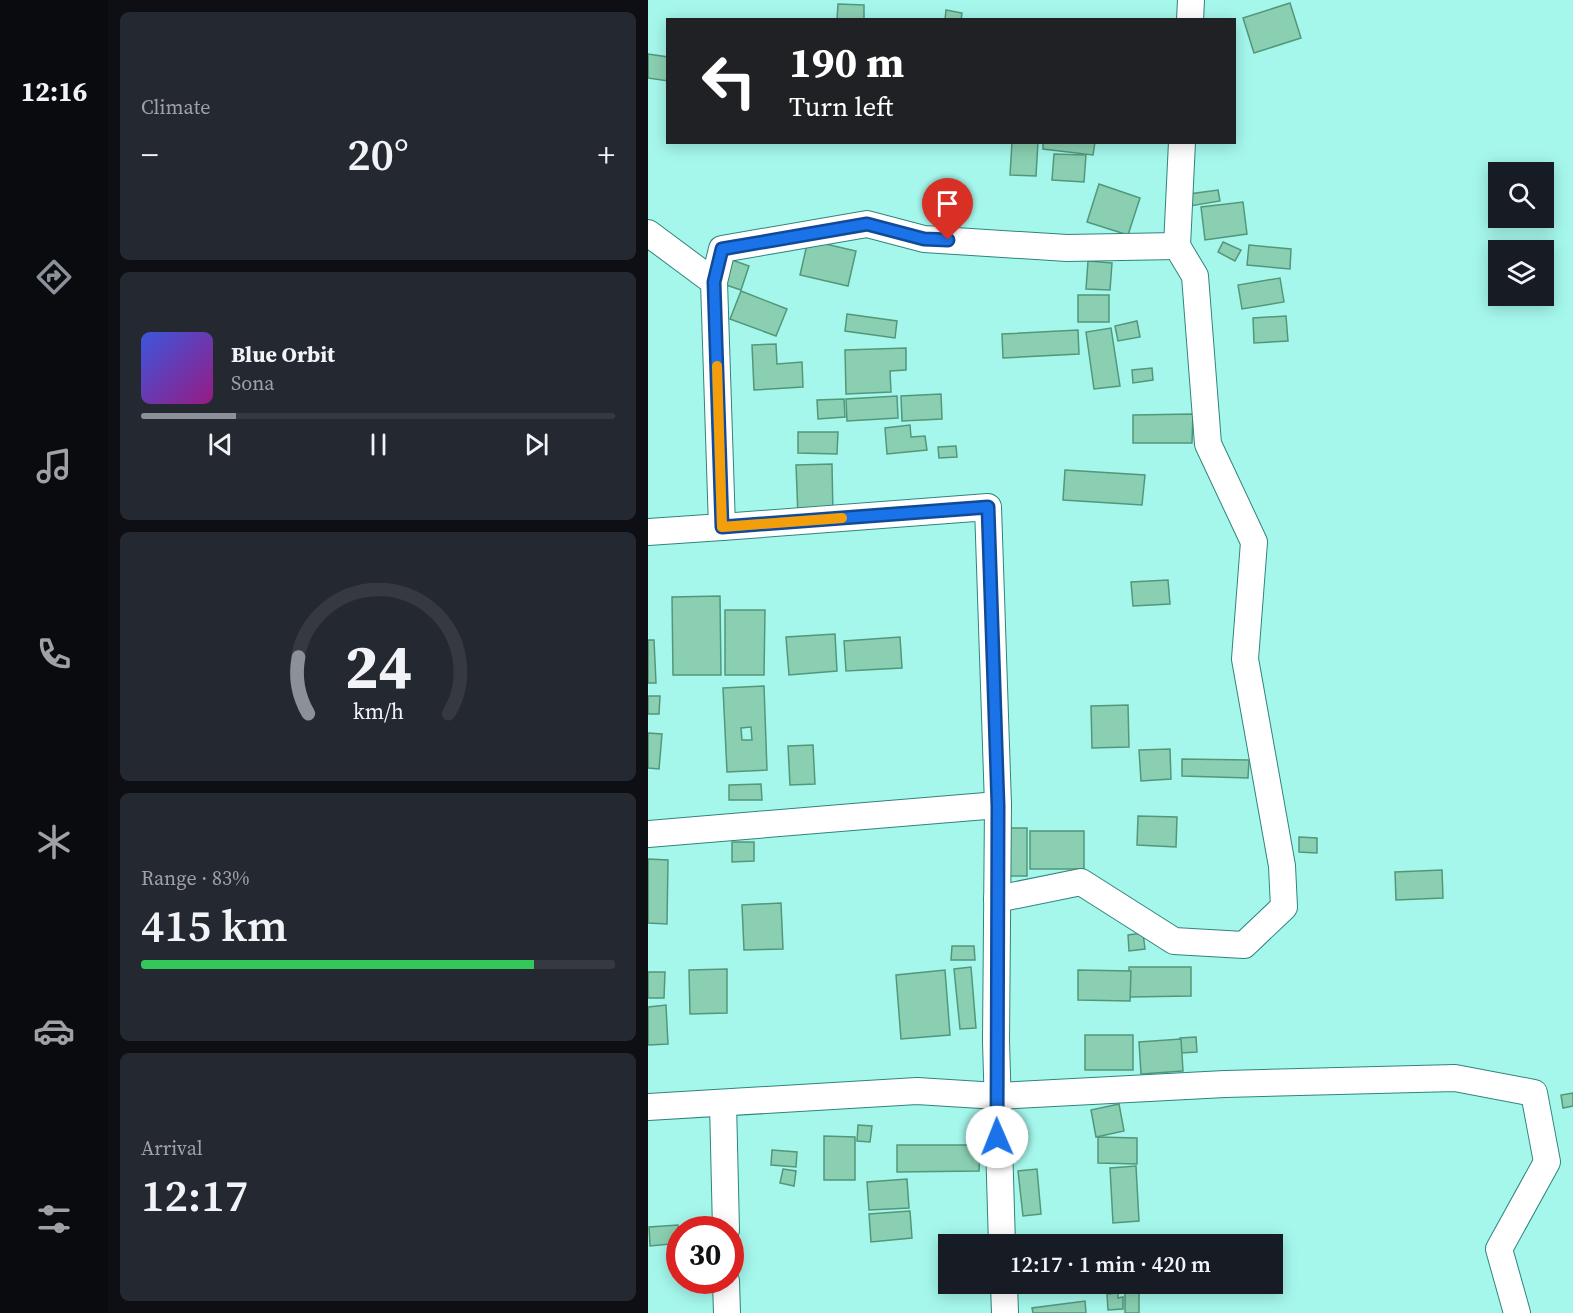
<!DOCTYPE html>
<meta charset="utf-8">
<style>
:root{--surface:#171b24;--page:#242831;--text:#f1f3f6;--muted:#9ea1a6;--line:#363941;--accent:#8c9099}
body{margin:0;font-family:"Source Serif 4",serif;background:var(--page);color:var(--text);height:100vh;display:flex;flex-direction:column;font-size:22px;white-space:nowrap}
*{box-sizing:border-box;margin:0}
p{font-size:20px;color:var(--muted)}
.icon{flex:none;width:33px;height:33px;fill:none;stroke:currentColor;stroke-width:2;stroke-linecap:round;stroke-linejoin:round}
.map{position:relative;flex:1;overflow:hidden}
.side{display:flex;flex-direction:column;gap:12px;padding:12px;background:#0d0f14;width:540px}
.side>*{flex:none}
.guide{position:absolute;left:18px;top:18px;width:570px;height:126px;border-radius:0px;box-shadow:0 3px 15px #0003;background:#202124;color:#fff;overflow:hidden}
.buttons{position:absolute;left:840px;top:162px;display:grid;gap:12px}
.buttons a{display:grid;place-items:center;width:66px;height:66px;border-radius:0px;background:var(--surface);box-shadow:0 3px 15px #0003;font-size:30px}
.speed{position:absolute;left:18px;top:1216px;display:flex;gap:12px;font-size:30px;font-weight:700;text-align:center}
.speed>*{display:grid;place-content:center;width:78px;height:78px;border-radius:50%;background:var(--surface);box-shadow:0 3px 15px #0003;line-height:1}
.speed .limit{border:9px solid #d22;background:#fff;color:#111}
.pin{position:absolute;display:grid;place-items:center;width:51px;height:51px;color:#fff;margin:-62px -26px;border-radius:50% 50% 50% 0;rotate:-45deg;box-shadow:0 0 6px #0007}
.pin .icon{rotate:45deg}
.me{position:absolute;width:66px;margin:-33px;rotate:359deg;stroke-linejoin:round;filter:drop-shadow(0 0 4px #0008)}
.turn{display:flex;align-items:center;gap:21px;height:126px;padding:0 24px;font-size:27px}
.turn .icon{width:78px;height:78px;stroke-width:2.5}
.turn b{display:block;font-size:42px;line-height:51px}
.big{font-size:45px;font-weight:600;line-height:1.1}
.side .card{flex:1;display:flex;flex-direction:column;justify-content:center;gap:9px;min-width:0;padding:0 21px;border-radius:9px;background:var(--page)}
.side .dial{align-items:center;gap:0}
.dial svg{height:156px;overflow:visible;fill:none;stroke:var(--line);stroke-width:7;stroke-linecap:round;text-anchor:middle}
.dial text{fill:var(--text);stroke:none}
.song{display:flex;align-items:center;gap:18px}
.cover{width:72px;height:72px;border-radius:9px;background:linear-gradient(135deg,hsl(230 70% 55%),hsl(310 70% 35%))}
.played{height:6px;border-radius:3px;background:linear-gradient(90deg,var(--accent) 20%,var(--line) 20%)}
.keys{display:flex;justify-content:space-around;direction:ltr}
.heat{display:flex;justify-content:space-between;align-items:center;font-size:33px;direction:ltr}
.charge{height:9px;border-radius:4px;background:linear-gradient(90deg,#34c759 83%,var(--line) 0)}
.trip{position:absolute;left:290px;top:1234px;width:345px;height:60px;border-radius:0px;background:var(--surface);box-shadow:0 3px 15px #0003;font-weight:600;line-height:60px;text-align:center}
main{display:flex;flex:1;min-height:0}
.tabs{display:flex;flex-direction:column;width:108px;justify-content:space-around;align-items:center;background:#090b0e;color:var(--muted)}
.tabs .icon{width:42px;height:42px}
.tabs .active{color:var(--accent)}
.tabs b{font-size:27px;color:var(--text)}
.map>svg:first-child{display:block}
.building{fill:#8acfb1;stroke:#53977b;stroke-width:1.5;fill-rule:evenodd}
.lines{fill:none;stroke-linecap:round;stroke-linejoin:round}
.minor-casing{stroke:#30847c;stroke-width:28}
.minor{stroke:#fff;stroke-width:26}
.route-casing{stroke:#114b97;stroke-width:15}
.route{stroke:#1a73e8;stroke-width:10}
.slow{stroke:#f59e0b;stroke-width:10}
</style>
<main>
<nav class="tabs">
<b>12:16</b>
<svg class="icon active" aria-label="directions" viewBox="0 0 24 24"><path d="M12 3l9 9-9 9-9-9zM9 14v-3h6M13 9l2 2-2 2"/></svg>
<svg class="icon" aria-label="music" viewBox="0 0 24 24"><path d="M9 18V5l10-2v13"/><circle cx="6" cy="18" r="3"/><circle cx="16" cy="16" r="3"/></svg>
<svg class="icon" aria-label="phone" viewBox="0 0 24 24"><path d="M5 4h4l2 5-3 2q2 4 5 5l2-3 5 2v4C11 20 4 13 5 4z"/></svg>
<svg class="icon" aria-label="climate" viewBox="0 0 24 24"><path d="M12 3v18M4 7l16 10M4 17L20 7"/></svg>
<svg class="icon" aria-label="car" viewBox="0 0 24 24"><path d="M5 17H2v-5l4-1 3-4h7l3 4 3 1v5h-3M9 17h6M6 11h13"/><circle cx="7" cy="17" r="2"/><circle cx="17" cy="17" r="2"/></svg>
<svg class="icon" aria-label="filters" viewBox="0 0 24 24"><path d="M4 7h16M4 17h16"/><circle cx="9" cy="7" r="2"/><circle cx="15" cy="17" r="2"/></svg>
</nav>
<section class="side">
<div class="card"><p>Climate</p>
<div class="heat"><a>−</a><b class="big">20°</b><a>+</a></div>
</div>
<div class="card">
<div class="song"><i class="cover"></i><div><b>Blue Orbit</b><p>Sona</p></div></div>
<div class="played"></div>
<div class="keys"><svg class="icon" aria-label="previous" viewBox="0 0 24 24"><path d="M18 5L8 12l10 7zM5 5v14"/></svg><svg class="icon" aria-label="pause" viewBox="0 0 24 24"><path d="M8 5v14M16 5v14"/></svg><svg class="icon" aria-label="next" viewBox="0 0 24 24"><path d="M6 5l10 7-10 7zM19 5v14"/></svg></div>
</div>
<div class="card dial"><svg viewBox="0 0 100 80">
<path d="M14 69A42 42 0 1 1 86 69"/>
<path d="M14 69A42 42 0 0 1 9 40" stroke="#8c9099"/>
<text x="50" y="56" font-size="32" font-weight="700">24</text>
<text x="50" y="72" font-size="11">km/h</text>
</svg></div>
<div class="card"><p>Range · 83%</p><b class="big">415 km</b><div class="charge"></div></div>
<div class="card"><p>Arrival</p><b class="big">12:17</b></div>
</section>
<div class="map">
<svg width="925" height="1313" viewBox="0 0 925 1313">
<rect width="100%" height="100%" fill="#a5f7ec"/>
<g class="building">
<polygon points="642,3 653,38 606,53 595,18"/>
<polygon points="190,4 216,5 216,20 189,20"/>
<polygon points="298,10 314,13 313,20 297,20"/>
<polygon points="0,54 20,57 20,81 0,78"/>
<polygon points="364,142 390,142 388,176 362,175"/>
<polygon points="395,142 447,142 445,155 395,149"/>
<polygon points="406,154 438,155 436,182 404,180"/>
<polygon points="451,184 492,198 480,235 439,222"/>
<polygon points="570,190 572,201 542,206 541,194"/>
<polygon points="595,202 599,234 557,240 553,207"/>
<polygon points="160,240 208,251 200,286 152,275"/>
<polygon points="575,242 593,250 587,261 570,252"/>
<polygon points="601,245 643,249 642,269 599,265"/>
<polygon points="84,260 101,266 93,290 75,284"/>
<polygon points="440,261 464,263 462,290 438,289"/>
<polygon points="632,278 636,302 594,309 590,285"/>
<polygon points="93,291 139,309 128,336 82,319"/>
<rect x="430" y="295" width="31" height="27"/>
<polygon points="199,314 249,321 247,338 197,331"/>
<polygon points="638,316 640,341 606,343 605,318"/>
<polygon points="489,321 492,337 470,341 467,326"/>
<polygon points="463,328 472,386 446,389 438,332"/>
<polygon points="430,330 431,354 355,358 354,334"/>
<polygon points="128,344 129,364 154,362 155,387 106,390 104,345"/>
<polygon points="258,348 258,370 242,371 243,392 198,394 197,350"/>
<polygon points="504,368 505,380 485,383 484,370"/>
<polygon points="293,394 294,419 254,421 253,396"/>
<polygon points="249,396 250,418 199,421 198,399"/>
<polygon points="196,399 197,417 170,419 169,400"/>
<polygon points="545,414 544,443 485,443 485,415"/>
<polygon points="262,425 263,437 277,436 279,450 239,454 237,428"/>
<polygon points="150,432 190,432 189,454 150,453"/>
<polygon points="308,446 309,457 291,458 290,447"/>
<polygon points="184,464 185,515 150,516 148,465"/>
<polygon points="417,470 497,475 494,505 415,500"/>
<polygon points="520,580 522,604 485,606 483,582"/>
<polygon points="72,596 73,675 25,675 24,597"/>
<polygon points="77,610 117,610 116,675 77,675"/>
<polygon points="187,634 189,671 141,675 138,637"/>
<polygon points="252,637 254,668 198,671 196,641"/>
<polygon points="0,640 6,640 8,683 0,683"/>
<path d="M116 686 119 770 79 772 75 688ZM103 727 104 740H94L93 728Z"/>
<polygon points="0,696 12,696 11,714 0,714"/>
<polygon points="480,705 481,747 444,748 443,706"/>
<polygon points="0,733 14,734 11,769 0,768"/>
<polygon points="165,745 167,784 142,785 140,746"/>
<polygon points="522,749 523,779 493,781 491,750"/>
<polygon points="534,759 601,760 600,778 534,776"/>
<polygon points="113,784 114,800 81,800 81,785"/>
<polygon points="490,816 529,817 528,847 489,845"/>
<rect x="362" y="828" width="17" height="48"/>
<rect x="382" y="831" width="54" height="38"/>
<polygon points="651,837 669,838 669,853 651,852"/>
<polygon points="84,842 106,842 106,861 84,862"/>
<polygon points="0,859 20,860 19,924 0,923"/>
<polygon points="794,870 795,898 748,900 747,872"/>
<polygon points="133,903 135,949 96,950 94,905"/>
<polygon points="495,933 497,949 481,951 480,935"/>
<polygon points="304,946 326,946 327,960 303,960"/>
<polygon points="323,967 328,1028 312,1029 306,969"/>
<polygon points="481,967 543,967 543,996 481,997"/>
<polygon points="79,969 79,1013 42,1014 41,970"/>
<polygon points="297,970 302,1035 253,1039 248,975"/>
<polygon points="430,970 483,971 482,1001 430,1000"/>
<polygon points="0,972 17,972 16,998 0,998"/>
<polygon points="18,1005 20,1044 0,1045 0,1007"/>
<rect x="437" y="1035" width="48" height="35"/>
<polygon points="548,1037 549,1052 533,1053 532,1038"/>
<polygon points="533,1039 535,1071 493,1074 491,1042"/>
<polygon points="925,1093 925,1106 915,1108 913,1095"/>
<polygon points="471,1104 476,1131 448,1137 443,1110"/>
<polygon points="210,1125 224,1126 222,1142 209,1141"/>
<polygon points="176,1136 207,1137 207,1180 176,1180"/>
<polygon points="450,1137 489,1138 489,1164 450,1163"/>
<polygon points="249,1145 332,1145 331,1171 249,1172"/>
<polygon points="124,1150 149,1152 148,1167 123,1165"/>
<polygon points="488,1166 491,1221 465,1223 462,1168"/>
<polygon points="135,1169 148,1171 146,1186 132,1183"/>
<polygon points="389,1169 393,1214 375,1216 370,1171"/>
<polygon points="259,1179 261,1208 221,1210 219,1182"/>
<polygon points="262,1211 264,1238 223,1242 221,1214"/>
<polygon points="30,1225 32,1243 2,1246 1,1227"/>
<rect x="477" y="1292" width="14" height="21"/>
<polygon points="470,1293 470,1298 475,1297 475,1309 460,1310 459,1294"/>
<polygon points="437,1301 438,1313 385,1313 384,1308"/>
</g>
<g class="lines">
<g class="minor-casing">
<g id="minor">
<polyline points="542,20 543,0"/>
<polyline points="0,233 66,282 74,527 0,532"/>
<polyline points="66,282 74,249 219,224 276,239 419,248 529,246"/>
<polyline points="74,527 340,507 350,805 348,1041 354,1245"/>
<polyline points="0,834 350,805"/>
<polyline points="349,899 433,882 526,941 596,945 636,907 634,866 597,659 606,542 560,444 547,276 529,246 534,142"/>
<polyline points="75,1103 78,1230"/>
<polyline points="0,1107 269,1091 349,1096 577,1084 807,1078 886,1093 899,1162 851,1249 869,1313"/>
<polyline points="78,1281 79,1313"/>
<polyline points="356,1284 357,1313"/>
</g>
</g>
<use href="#minor" class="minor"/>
</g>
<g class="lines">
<g class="route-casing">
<polyline id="route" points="300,240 276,239 219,224 74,249 66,282 74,527 340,507 350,806 349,1137"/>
</g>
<use href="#route" class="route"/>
<polyline class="slow" points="69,366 74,527 194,518"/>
</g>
</svg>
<div class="buttons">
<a><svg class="icon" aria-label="search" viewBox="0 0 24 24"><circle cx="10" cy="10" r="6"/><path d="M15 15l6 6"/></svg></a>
<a><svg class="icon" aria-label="layers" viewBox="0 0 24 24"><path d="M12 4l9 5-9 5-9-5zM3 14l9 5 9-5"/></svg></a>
</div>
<div class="speed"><div class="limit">30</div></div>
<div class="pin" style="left:300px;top:240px;background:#d93025"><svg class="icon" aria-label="arrive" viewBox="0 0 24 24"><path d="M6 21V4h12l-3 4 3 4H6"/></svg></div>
<svg class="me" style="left:349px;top:1137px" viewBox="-20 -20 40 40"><circle r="19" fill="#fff"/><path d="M0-13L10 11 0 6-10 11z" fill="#1a73e8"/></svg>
<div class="trip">12:17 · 1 min · 420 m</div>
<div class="guide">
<div class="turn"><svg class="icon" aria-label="left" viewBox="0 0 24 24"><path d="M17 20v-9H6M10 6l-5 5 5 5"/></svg><div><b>190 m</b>Turn left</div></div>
</div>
</div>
</main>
